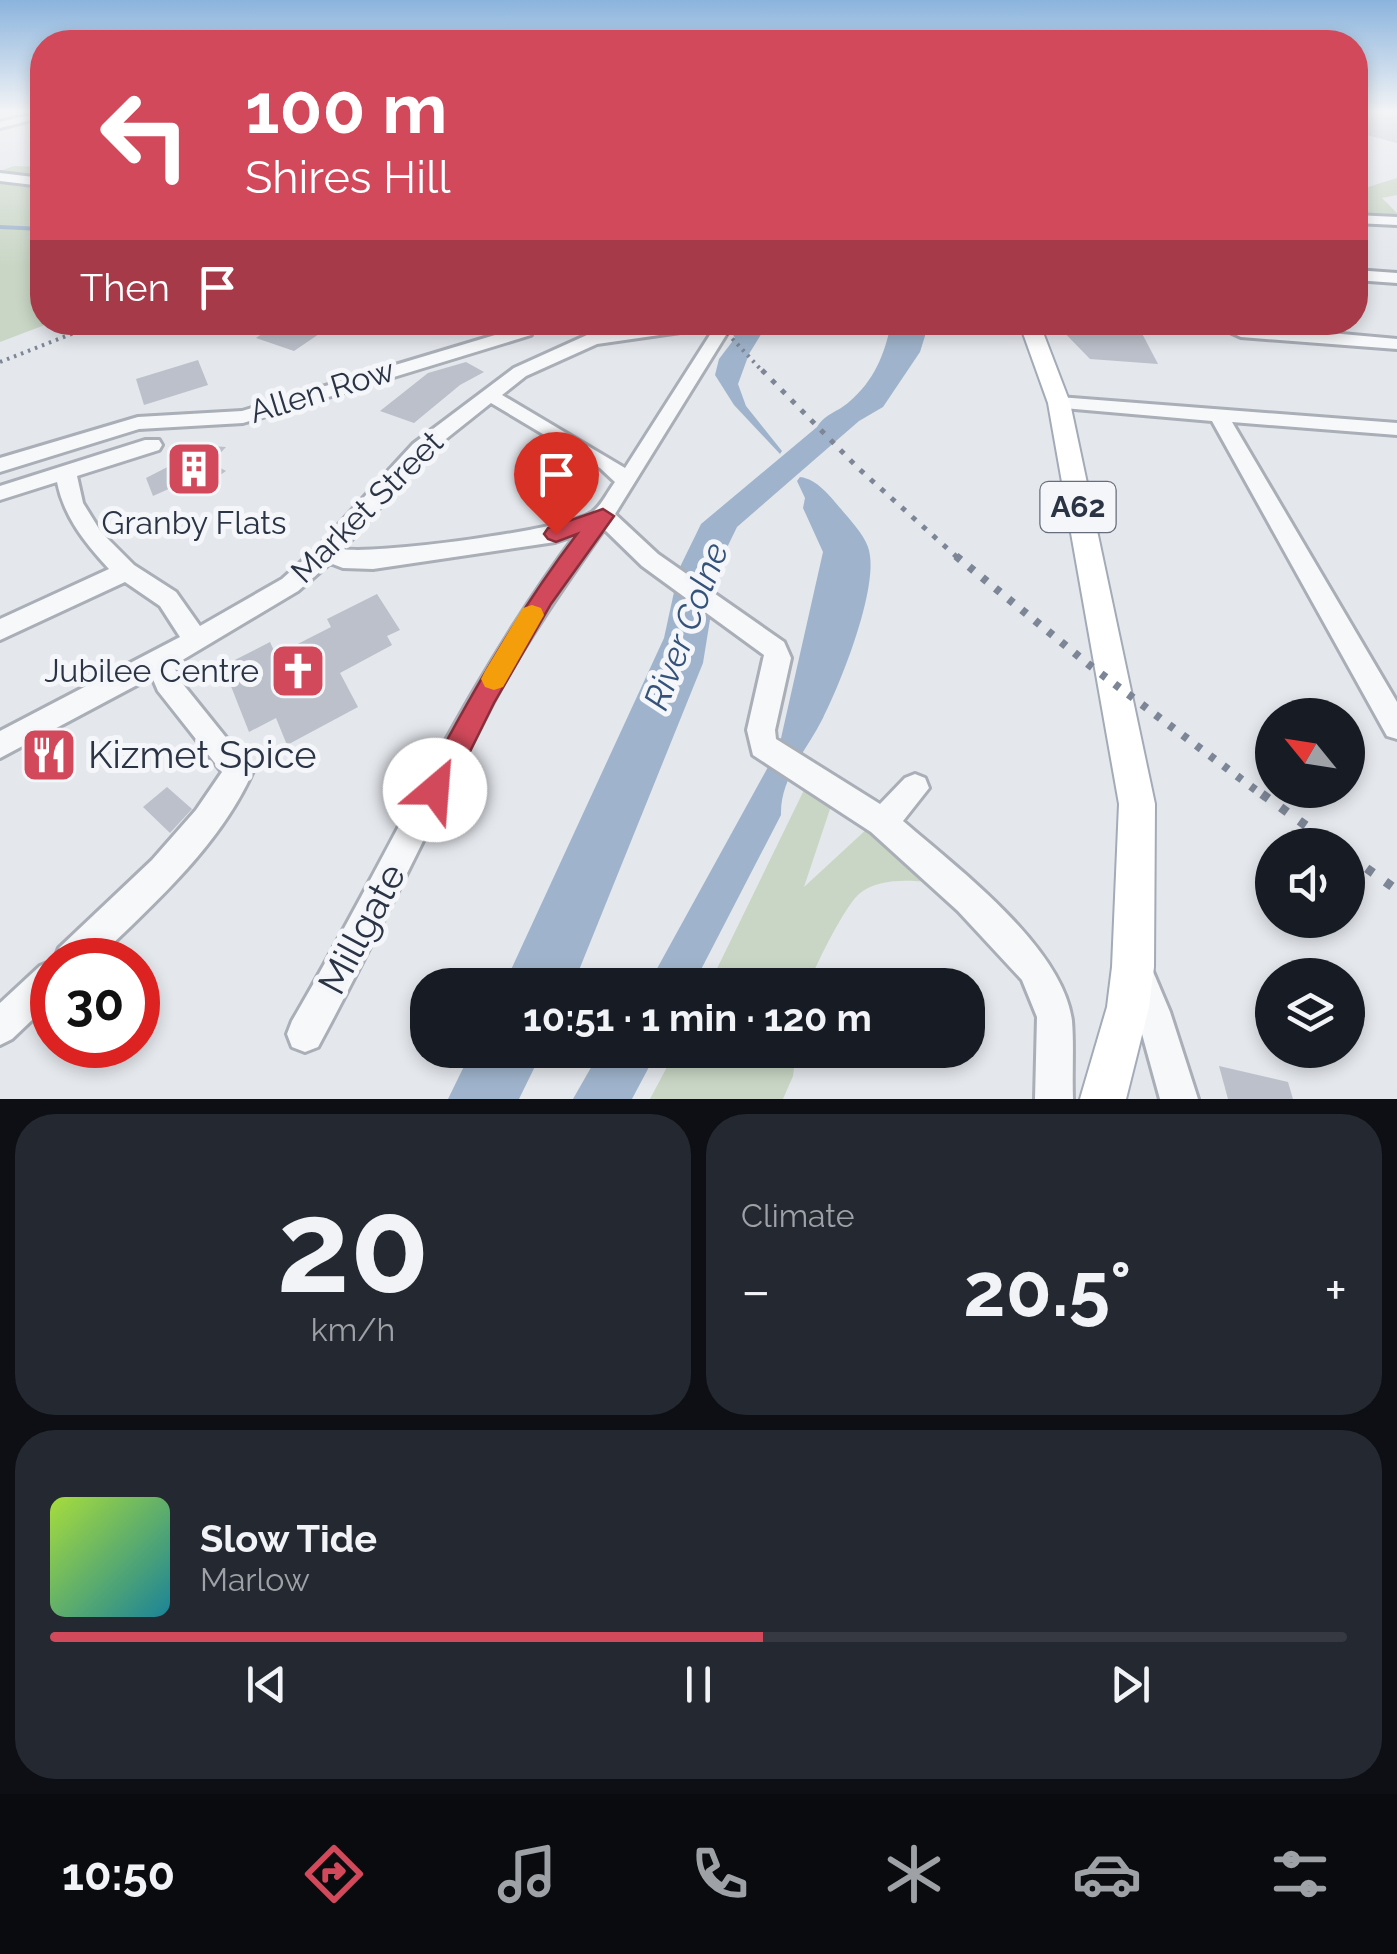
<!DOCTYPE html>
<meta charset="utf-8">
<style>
:root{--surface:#171b24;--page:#242831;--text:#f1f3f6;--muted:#9ea1a6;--line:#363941;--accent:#d1495b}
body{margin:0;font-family:Raleway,sans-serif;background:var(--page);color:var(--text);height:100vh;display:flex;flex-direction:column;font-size:38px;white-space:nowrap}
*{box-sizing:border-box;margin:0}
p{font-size:32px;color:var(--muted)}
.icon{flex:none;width:55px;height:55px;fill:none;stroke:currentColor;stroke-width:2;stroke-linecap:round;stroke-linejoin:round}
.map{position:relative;height:1099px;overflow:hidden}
.drawer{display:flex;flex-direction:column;gap:15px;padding:15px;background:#0d0f14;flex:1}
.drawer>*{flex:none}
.banner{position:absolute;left:30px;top:30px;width:1338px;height:305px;border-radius:40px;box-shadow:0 5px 15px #0003;background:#d1495b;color:#fff;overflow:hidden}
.needle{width:65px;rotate:300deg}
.fabs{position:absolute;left:1255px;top:698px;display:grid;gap:20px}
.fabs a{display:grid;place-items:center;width:110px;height:110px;border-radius:50%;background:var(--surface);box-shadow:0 5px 15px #0003;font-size:50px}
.speed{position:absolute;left:30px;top:938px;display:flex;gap:20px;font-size:50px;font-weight:700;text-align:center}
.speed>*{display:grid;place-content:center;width:130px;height:130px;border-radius:50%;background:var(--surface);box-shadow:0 5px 15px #0003;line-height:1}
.speed .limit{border:15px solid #d22;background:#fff;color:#111}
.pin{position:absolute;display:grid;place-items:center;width:85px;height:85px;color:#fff;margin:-102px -42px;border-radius:50% 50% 50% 0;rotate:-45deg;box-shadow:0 0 10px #0007}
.pin .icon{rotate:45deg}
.me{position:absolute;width:110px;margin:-55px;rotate:27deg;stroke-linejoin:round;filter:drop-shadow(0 0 8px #0008)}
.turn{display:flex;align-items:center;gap:35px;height:210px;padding:0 50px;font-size:45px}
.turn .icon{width:130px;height:130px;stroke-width:2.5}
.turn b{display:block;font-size:70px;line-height:85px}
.then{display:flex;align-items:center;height:95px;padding:0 50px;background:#0003;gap:20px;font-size:38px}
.big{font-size:75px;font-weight:700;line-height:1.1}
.drawer .widget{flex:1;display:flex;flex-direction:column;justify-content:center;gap:15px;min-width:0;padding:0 35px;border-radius:40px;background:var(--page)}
.drawer .dial{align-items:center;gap:0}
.dial b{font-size:130px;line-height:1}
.song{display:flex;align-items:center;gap:30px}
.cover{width:120px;height:120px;border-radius:15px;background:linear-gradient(135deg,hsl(80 70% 55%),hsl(190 70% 35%))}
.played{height:10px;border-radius:5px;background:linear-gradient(90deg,var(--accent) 55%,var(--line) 55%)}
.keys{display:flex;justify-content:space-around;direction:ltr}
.heat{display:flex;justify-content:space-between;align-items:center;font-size:55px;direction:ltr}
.drawer .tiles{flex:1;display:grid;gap:15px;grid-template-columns:1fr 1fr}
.widget:last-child{grid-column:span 2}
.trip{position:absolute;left:410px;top:968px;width:575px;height:100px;border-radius:40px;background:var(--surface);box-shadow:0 5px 15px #0003;font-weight:700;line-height:100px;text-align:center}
.tabs{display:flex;height:160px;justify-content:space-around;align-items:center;background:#090b0e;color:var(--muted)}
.tabs .icon{width:70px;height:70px}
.tabs .selected{color:var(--accent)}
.tabs b{font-size:45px;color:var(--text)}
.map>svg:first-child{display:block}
.green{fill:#c9d6c5}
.water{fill:#9fb4cc}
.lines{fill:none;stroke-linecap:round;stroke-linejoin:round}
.stream{stroke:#9fb4cc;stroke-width:4}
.building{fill:#bbc0ca}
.minor-casing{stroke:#a9aeb7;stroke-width:6}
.major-casing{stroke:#a3abb8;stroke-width:4}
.minor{fill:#f7f8fa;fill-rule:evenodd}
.major{fill:#fff;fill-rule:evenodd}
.rail-far3{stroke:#7d8696;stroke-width:4;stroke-dasharray:2.5 5;stroke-linecap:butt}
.rail-far2{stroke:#7d8696;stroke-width:5;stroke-dasharray:5 9;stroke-linecap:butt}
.rail-far1{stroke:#7d8696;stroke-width:8;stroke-dasharray:6 11;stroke-linecap:butt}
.rail{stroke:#7d8696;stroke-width:9;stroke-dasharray:8 15;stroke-linecap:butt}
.route{fill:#d1495b;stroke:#882f3b;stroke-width:2.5}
.slow{fill:#f59e0b}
.labels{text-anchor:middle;stroke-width:10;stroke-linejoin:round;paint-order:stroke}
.shield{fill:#f4f6f9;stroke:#676e7b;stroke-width:2.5}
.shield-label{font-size:30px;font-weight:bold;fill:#2b3445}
.street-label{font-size:32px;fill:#2b3445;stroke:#f4f6f9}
.poi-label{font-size:32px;fill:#2b3445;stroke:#f4f6f9}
.water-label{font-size:35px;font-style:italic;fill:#34527a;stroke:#f4f6f9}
.near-poi-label{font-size:38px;fill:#2b3445;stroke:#f4f6f9;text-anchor:start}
.near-street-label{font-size:38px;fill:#2b3445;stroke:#f4f6f9}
</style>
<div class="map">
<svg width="1397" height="1099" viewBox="0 0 1397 1099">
<rect width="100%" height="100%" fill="#e4e7ec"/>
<g class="green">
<polygon points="14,166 42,167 42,322 50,323 0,342 0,171"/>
<polygon points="1397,178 1397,195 1382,198 1397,213 1397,219 1355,216 1355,191"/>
<path d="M806 786 832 803 804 887 869 827 929 882C908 880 877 878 859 894 846 905 814 967 809 985H709Z"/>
<polygon points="676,1050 796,1050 793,1076 783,1099 650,1099"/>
</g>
<g class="water">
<polygon points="743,323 768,323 749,354 738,384 746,406 782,451 780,454 734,405 715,375 719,359 735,338 732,333"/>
<path d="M891 323H929L920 352 883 407 859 421 737 527 719 564 703 663 573 985H504L664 638 679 569 701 524 817 427C826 413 838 412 849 402 874 381 885 354 891 323Z"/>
<path d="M800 477C817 479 830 496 841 509 850 520 863 533 868 547 881 583 841 683 823 718 807 750 780 778 781 815L693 985H648L779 747 823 552 803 508 805 498 797 481Z"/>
<polygon points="472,1050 543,1050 519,1099 448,1099"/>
<polygon points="601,1050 658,1050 632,1099 573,1099"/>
</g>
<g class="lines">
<polyline class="stream" points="0,227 42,229"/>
</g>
<g class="building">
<polygon points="1355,112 1397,115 1397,143 1355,132"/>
<polygon points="279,322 316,322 303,329 319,334 294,351 256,338"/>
<polygon points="1054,322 1136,322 1158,364 1090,359"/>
<polygon points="198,360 208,385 144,405 136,379"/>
<polygon points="466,362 484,372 460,385 414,423 380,411 428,373"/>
<polygon points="195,445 226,447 211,463 226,471 196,492 182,483 153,496 146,478 185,458"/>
<polygon points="377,594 400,630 387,636 392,645 340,673 358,707 287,745 276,718 249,732 223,666 270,642 276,655 331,627 327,619"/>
<polygon points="167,787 192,809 170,833 143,807"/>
<polygon points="1219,1066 1288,1082 1293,1099 1228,1099"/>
</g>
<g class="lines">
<g class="minor-casing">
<g id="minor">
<polygon points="42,112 42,117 0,128 0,122"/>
<polygon points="0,173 42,178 42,186 0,181"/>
<polygon points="1355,215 1397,217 1397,225 1355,223"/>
<polygon points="1355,270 1397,273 1397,283 1355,280"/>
<path d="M675 322H734L615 514 658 554 784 642 791 658 775 730 776 739 880 804 905 778 915 774 925 778 929 788 903 821C957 868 1063 947 1072 1021 1074 1046 1072 1073 1073 1099H1035L1037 1017 1022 980 958 911 871 832 753 755 747 730 764 655 642 566 604 529C564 586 524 643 492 704 433 818 379 934 318 1047L305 1052 292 1047 287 1034 292 1021C387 859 463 686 576 535L555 542 373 569 343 568 330 563 298 591 174 665 178 678 253 771C222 842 159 899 104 952L95 960H54L59 948 152 860 196 810 222 772 158 691 152 677 0 758V731L180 637 160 606 125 582 0 640V619L109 569C85 543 64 517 57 482L0 500V486L145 440H159L162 445 159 450 77 476 83 503 101 532 134 565 176 592 200 626 282 579 319 546 413 444 514 368 587 335ZM715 327 625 468 502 395 526 376 597 344ZM491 403 600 468 615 482C608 491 601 507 591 513 565 530 375 555 343 549L427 454Z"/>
<polygon points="1208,322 1397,339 1397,349 1241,337"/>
<polygon points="525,326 531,327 531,335 243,423 139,429 0,472 0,458 138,417 242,411"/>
<polygon points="1059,397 1397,423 1397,435 1232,422 1397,702 1397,739 1387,736 1212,421 1052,407 1050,403"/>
<polygon points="52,961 52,1001 12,1039 0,1045 0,1003 40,966"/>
<polygon points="1139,962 1151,967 1170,1012 1198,1099 1160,1099 1136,1012 1122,979 1127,967"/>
</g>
</g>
<g class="major-casing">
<polygon id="major" points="1019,322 1039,322 1070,403 1155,804 1154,967 1149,1007 1126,1099 1080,1099 1107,1007 1112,967 1119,804 1048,403"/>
</g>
<use href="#minor" class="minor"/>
<use href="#major" class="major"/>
<g class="rail-far3">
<polyline points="717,322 764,373"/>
<polyline points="0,362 102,322"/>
</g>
<polyline class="rail-far2" points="762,370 858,468 959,559"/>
<polyline class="rail-far1" points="956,556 1088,664 1265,797"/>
<g class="rail">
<polyline points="1262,794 1333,845"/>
<polyline points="1348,855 1397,890"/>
</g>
</g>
<linearGradient id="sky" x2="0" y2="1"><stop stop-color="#8bb4dd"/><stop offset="0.42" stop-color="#f3f4f6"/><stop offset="1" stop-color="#f3f4f6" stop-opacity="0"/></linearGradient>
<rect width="1397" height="266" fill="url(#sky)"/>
<path class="route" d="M603 509 614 516 551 604 494 703 446 800 435 804 425 800 421 790 425 781C471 694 518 612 577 534L556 542 548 539 544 534 548 528Z"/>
<polygon class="slow" points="532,605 541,608 544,615 503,687 494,690 485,687 481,679 485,671 523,608"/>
<defs>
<g id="building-square" transform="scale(2.875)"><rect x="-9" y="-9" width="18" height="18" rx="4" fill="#d1495b" stroke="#f4f6f9"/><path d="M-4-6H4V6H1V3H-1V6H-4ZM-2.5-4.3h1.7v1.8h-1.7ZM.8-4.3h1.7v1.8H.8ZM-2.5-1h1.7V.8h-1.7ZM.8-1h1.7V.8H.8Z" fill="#fff"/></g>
<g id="church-square" transform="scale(2.875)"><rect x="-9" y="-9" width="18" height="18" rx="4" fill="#d1495b" stroke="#f4f6f9"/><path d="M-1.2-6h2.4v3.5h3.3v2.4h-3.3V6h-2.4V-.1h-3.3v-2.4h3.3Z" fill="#fff"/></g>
<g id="restaurant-square" transform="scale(2.875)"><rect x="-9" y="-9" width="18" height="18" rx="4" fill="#d1495b" stroke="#f4f6f9"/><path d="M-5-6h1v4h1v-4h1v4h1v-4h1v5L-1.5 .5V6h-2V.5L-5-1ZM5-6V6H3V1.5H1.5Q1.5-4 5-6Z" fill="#fff"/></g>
</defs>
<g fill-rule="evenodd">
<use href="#building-square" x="194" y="469"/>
<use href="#church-square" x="298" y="671"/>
<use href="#restaurant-square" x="49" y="755"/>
</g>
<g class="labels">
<rect class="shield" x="1040.5" y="482" width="75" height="50" rx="8"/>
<g class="shield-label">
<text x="1078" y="517">A62</text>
</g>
<g class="street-label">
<text transform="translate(322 391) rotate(-17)" y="11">Allen Row</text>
<text transform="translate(367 507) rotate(-45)" y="11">Market Street</text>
</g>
<g class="poi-label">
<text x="194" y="534">Granby Flats</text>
<text x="259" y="682" text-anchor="end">Jubilee Centre</text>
</g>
<g class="water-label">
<text transform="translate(686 626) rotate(-69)" y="12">River Colne</text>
</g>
<g class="near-poi-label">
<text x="88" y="768">Kizmet Spice</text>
</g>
<g class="near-street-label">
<text transform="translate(362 929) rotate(-62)" y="13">Millgate</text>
</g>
</g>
</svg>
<div class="fabs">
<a><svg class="needle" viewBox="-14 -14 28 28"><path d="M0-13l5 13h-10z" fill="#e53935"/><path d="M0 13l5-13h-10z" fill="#9ea1a6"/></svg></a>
<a><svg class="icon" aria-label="sound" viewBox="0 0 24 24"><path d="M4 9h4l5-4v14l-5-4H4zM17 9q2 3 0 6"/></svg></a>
<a><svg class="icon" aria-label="layers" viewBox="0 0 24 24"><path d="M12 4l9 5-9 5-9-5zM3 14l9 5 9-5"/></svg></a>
</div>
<div class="speed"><div class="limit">30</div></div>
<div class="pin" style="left:556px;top:534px;background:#d93025"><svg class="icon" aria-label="arrive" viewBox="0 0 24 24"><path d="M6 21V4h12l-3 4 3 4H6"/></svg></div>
<svg class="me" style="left:435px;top:790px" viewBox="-20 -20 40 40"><circle r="19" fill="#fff"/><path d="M0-13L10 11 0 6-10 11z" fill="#d1495b"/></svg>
<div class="trip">10:51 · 1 min · 120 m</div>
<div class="banner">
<div class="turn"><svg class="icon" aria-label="left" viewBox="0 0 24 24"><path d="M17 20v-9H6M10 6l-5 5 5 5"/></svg><div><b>100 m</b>Shires Hill</div></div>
<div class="then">Then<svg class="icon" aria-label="arrive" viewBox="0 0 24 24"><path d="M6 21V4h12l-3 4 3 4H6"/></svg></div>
</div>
</div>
<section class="drawer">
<div class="tiles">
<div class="widget dial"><b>20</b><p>km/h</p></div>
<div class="widget"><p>Climate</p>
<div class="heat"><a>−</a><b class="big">20.5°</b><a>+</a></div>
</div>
<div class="widget">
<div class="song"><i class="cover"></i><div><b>Slow Tide</b><p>Marlow</p></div></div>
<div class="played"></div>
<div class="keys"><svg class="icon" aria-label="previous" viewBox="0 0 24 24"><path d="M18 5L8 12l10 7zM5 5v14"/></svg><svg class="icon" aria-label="pause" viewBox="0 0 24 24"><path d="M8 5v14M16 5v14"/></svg><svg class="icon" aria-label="next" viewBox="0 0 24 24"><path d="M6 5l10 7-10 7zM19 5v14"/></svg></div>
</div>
</div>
</section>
<nav class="tabs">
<b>10:50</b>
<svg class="icon selected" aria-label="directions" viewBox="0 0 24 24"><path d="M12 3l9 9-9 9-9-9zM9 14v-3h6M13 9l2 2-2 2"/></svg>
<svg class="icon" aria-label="music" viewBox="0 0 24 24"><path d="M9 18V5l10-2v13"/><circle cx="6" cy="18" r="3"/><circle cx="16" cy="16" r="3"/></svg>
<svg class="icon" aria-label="phone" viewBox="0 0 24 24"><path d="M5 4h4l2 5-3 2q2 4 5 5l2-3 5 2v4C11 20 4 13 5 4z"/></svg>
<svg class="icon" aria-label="climate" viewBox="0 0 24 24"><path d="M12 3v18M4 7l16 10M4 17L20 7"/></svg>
<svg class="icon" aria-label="car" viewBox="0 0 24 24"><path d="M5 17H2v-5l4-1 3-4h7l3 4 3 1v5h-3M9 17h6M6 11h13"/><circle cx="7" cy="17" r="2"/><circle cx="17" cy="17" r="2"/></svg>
<svg class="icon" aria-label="filters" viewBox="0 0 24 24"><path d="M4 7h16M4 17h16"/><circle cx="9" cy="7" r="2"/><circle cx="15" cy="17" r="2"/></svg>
</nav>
